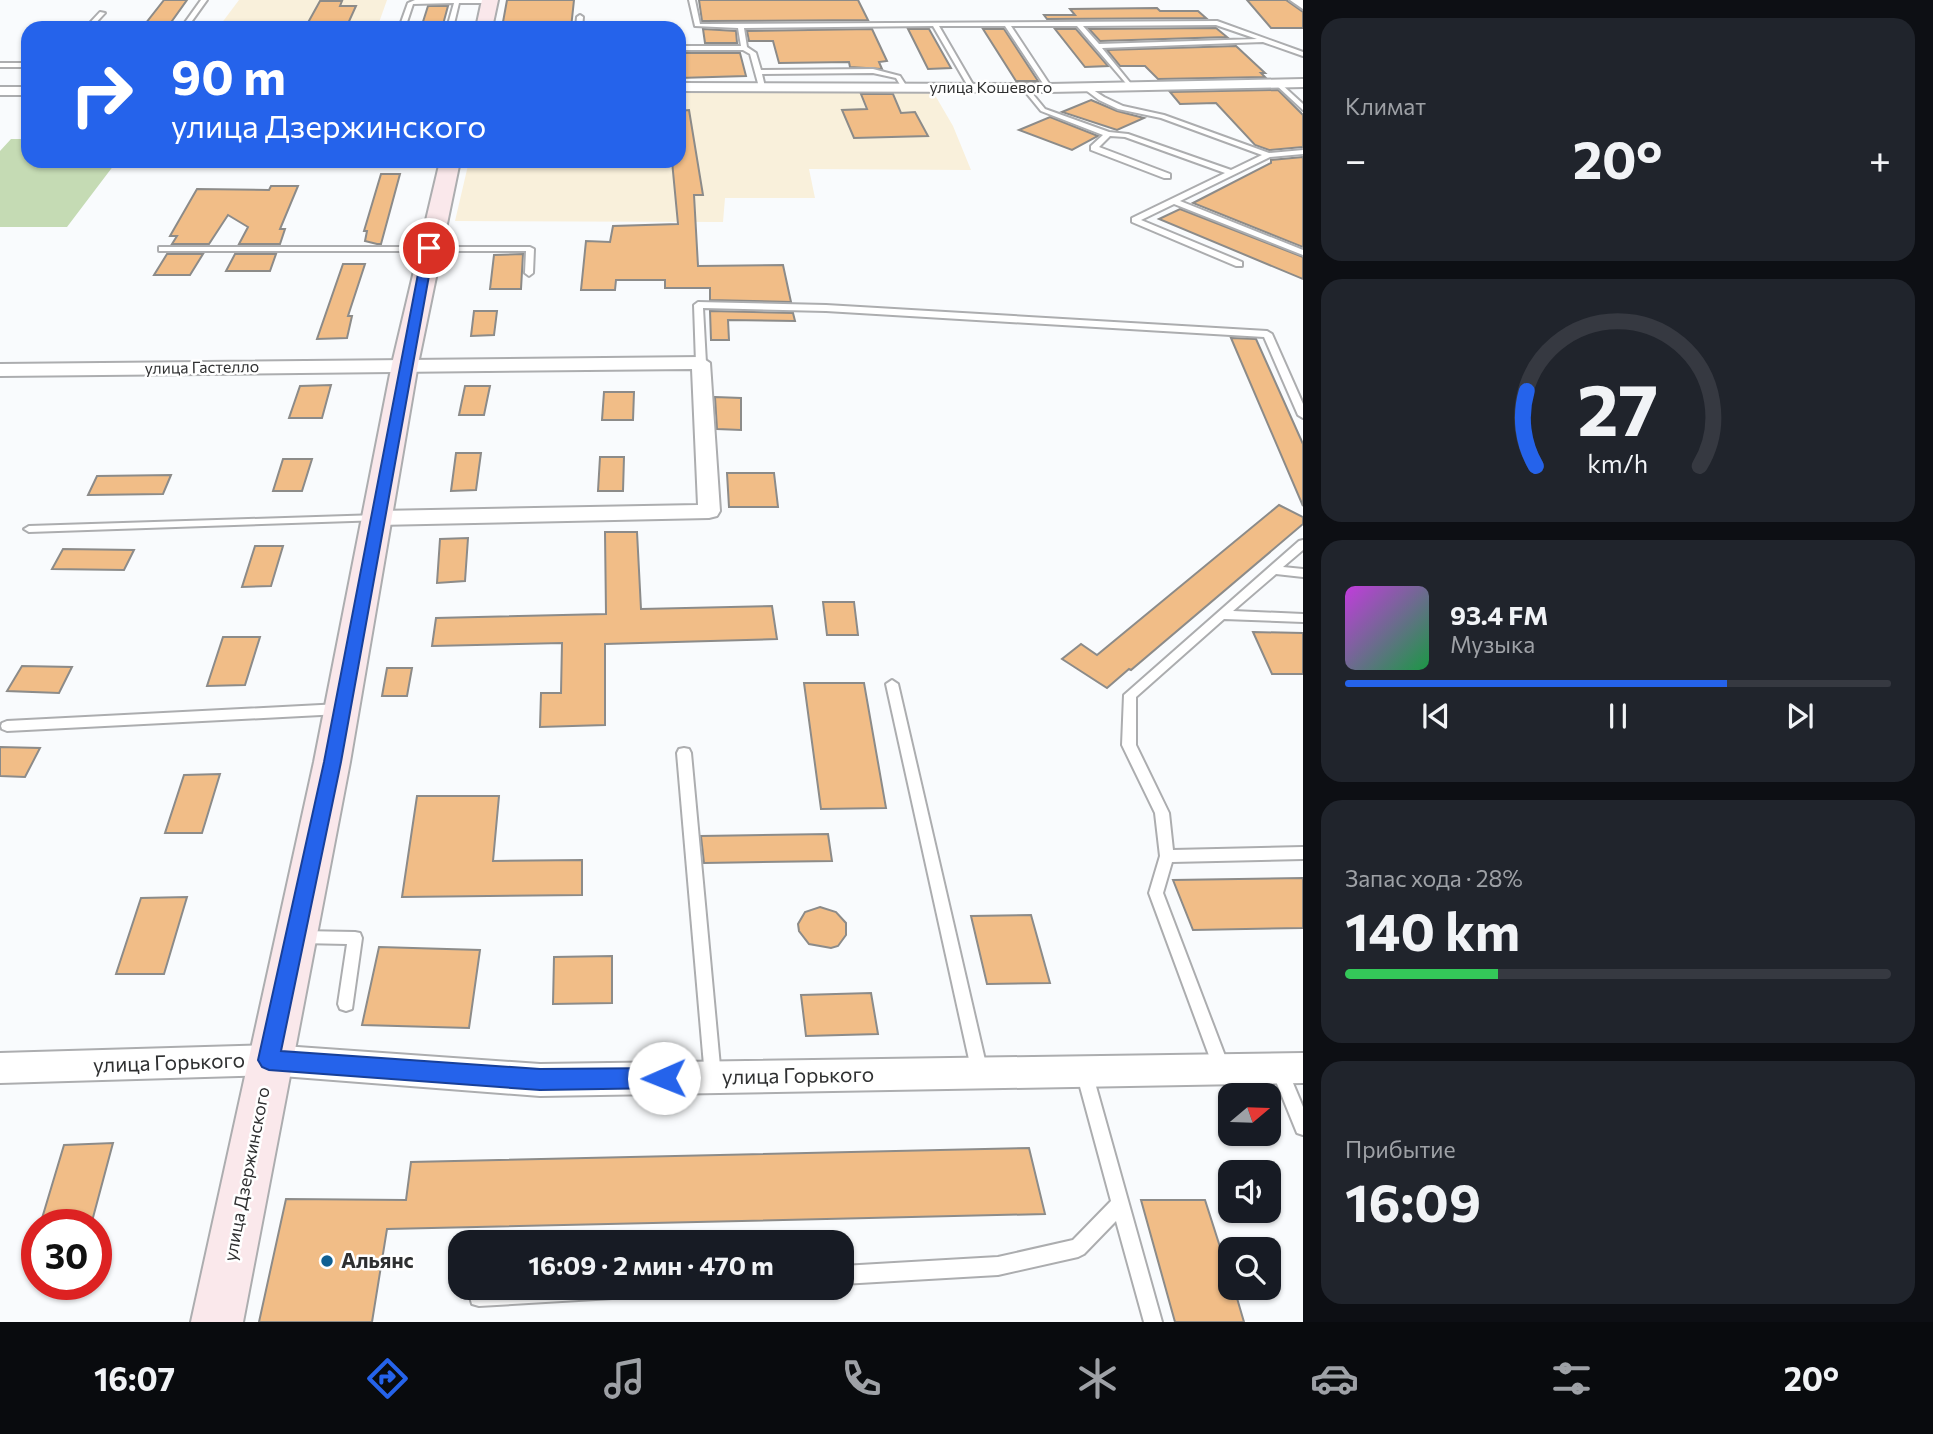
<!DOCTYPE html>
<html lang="ru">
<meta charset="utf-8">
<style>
:root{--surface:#171b24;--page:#20242c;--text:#f1f3f6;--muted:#9ea1a6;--line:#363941;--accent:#2563eb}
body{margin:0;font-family:Commissioner,sans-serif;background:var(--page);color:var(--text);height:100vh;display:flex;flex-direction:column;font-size:26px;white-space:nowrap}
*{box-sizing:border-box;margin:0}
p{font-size:23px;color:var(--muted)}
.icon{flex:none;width:38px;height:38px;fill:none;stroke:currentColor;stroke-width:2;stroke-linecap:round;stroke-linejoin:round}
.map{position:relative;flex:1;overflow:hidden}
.panel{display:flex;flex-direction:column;gap:18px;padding:18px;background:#0d0f14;width:630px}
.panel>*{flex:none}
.guide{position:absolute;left:21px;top:21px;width:665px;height:147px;border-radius:21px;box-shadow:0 2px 5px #0004;background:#2563eb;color:#fff;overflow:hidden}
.needle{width:46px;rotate:71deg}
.tools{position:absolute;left:1218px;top:1083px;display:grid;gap:14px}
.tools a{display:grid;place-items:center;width:63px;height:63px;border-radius:14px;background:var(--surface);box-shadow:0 2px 5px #0004;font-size:35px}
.speed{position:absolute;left:21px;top:1209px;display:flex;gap:14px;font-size:35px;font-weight:700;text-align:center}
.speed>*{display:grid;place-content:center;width:91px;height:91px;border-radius:50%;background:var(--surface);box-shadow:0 2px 5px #0004;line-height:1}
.speed .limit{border:10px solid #d22;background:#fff;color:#111}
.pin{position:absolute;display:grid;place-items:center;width:60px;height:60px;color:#fff;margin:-30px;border:4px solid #fff;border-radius:50%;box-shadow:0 2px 7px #0007}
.me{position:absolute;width:77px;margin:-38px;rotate:269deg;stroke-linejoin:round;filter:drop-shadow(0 0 5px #0008)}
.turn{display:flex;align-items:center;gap:24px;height:147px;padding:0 35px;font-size:32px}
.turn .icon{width:91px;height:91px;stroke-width:2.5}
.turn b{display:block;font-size:49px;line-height:60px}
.big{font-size:52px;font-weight:700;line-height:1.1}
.panel .tile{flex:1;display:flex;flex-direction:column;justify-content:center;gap:10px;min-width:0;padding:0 24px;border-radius:21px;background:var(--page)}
.panel .dial{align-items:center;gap:0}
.dial svg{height:182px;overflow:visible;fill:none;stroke:var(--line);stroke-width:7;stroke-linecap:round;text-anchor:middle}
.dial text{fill:var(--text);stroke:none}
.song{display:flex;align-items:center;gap:21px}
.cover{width:84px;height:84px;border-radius:10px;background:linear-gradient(135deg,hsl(290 70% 55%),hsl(140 70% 35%))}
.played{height:7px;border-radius:4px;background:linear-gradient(90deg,var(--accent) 70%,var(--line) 70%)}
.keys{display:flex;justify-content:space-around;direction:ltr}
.heat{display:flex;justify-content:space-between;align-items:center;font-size:38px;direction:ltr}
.charge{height:10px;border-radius:5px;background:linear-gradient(90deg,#34c759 28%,var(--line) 0)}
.trip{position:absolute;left:448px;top:1230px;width:406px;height:70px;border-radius:21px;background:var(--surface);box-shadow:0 2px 5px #0004;font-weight:700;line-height:70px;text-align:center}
.dock{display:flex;height:112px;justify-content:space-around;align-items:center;background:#090b0e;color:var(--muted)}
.dock .icon{width:49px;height:49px}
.dock .on{color:var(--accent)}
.dock b{font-size:32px;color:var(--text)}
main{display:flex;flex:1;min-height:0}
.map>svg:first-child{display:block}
.education{fill:#f9f0db}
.green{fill:#c5dbb4}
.building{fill:#f1bd87;stroke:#8c8b89;stroke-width:2}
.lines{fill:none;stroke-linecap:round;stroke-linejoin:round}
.lane-casing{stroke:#acadaf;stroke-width:4}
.street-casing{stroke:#acadaf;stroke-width:4}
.secondary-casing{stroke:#acadaf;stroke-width:4}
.lane{fill:#fff;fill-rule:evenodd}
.street{fill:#fff;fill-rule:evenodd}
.secondary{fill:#fae8eb;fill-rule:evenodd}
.route{fill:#2563eb;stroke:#184099;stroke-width:2}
.poi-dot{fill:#105f92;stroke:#fff;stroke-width:2.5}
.labels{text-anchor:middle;stroke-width:5;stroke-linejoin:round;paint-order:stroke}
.far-street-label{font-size:16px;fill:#2f3031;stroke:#fff}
.street-label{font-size:18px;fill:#2f3031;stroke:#fff}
.near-street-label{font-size:21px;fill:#2f3031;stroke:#fff}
.near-poi-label{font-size:21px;font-weight:bold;fill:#2f3031;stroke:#fff;text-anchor:start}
</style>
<main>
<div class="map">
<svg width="1303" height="1322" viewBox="0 0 1303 1322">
<rect width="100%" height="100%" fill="#f9fbfd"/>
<g class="education">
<polygon points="239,0 387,0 377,28 218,28"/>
<polygon points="679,90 932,90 953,126 971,170 809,169 815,198 725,198 723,222 455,221 469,161 679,161"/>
</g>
<polygon class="green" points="11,139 28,139 28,161 117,161 67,227 0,227 0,151"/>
<g class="building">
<polygon points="164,0 187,0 167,28 142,28"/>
<polygon points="507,0 574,0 571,28 508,28 510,22 503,22"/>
<polygon points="699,0 858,0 868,20 702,21"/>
<polygon points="1247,0 1286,0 1303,12 1303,28 1271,28"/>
<polygon points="320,1 342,1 340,6 356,6 346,28 305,28"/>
<polygon points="428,6 448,6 442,28 421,28"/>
<polygon points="1157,8 1160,11 1198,11 1206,18 1047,19 1044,15 1075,15 1070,9"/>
<polygon points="1216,28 1227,37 1100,41 1089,29"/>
<polygon points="703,29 736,31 737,43 705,43"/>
<polygon points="872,29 887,61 879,62 882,69 850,67 849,62 779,63 773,41 749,41 747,31"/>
<polygon points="908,29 929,29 951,68 928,69"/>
<polygon points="983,29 1004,29 1038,81 1016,81"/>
<polygon points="1055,29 1076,29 1108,66 1085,67"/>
<polygon points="1236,46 1265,73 1261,73 1265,77 1158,79 1145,66 1120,66 1107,50"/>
<polygon points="679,53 740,53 746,76 679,78"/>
<polygon points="1278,90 1303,115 1303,147 1269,150 1255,145 1216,103 1180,104 1170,92"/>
<polygon points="861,94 893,94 901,113 915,112 928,136 854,138 842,110 867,109"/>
<polygon points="1091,100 1117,111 1144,118 1117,130 1062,112"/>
<polygon points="689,110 703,195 694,195 698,266 783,265 791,302 710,300 710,288 665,288 665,280 616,280 615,290 581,290 586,241 610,242 613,226 678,224 672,161 679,161 679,111"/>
<polygon points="1050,117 1098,136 1072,150 1019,130"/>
<polygon points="1303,157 1303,247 1193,203 1271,163 1271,160"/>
<polygon points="381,174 400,174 381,244 377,244 365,241 367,231 364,231"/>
<polygon points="271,186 298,186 280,229 285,229 280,244 239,244 248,227 228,215 209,244 172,244 177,236 170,236 197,189 269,190"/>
<polygon points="1180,209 1303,257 1303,279 1159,219"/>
<polygon points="167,254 203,254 190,275 154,275"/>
<polygon points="235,254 276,254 270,271 226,271"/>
<polygon points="523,254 521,289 490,289 494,255"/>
<polygon points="343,264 365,264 348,316 352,316 347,338 317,339"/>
<polygon points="474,311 497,311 494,335 471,336"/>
<polygon points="710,311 793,313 795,321 728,320 729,340 711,340"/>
<polygon points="1231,338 1256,339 1303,444 1303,506"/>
<polygon points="331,385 322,418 289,418 300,386"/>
<polygon points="465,386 490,386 484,415 459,415"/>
<polygon points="604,392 634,392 633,420 602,420"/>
<polygon points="715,397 741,398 741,430 717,429"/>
<polygon points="456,453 481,453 476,490 451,491"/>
<polygon points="600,457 624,457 623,491 598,491"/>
<polygon points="283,459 312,459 302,491 273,491"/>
<polygon points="727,473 774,473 778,507 729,507"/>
<polygon points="171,475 163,494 88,495 97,476"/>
<polygon points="1279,505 1303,517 1303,524 1131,670 1129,669 1107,688 1062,659 1081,644 1097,655"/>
<polygon points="605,532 637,532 641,609 772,606 777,639 605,644 605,725 540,727 541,693 561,693 562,643 432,646 436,618 606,614"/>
<polygon points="468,538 465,581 437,583 440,539"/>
<polygon points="255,546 283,546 271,586 242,587"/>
<polygon points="63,549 134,550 124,570 52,569"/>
<polygon points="823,602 854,602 858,635 827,635"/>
<polygon points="1253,632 1303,633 1303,674 1272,674"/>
<polygon points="223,637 260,637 245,685 207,686"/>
<polygon points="22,666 72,667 59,693 7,691"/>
<polygon points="387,668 412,668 407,696 382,696"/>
<polygon points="804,683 864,683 886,808 821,809"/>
<polygon points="0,747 40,748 25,777 0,776"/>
<polygon points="220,774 202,833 165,833 184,775"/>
<polygon points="417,796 499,796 493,861 582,860 582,895 402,897"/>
<polygon points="828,834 832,861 704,863 701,836"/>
<polygon points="1303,878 1303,928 1193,930 1173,880"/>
<polygon points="187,897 164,974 116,974 141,898"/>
<polygon points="820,907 836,912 846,923 846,935 838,946 831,948 809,944 799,931 798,924 805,912"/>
<polygon points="1031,915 1050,983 987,984 971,916"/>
<polygon points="379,947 480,950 469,1028 362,1025"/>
<polygon points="612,956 612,1003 553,1004 554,957"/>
<polygon points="871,993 878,1034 806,1036 801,995"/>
<polygon points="113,1143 91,1225 40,1225 64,1145"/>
<polygon points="1029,1148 1045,1214 387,1229 372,1322 259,1322 286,1199 406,1200 411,1162"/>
<polygon points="1141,1200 1205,1200 1230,1278 1230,1288 1234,1288 1244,1322 1175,1322"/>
</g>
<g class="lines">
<g class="lane-casing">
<g id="lane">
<polygon points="201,0 207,0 187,28 181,28"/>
<polygon points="415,0 491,0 492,1 489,3 459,3 453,28 447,28 454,3 413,4 405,28 399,28 408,3"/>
<path d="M689 0H695L700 24H704L1217 21 1303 52V56L1263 42 1102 48 1132 85V87L1130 88 1077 26H1011L1052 88 1049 90 1046 88 1005 26H939L975 88 972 90 969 88 933 26 744 28 747 47 756 53 761 70 873 69 900 76 907 87 902 88 896 78 873 73 762 74 765 87 762 89 759 87 750 54 743 50H679V46H741L738 28 695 26ZM1216 25 1257 39 1099 44 1083 26Z"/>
<polygon points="100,12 105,13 91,28 85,28"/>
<polygon points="580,15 583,17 582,28 576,28 577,17"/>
<rect x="0" y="63" width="28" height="4"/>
<polygon points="1275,82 1279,82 1303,104 1303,110 1275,84"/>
<polygon points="1083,86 1087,86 1104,97 1123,106 1164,115 1269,153 1303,150 1303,154 1270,157 1180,201 1303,250 1303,255 1174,204 1141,220 1242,262 1242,266 1236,266 1132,222 1132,218 1225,173 1125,137 1110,136 1099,147 1170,174 1170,178 1164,178 1091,150 1091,146 1103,135 1041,111 1023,89 1023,87 1027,87 1045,109 1109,132 1128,134 1231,170 1262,155 1161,118 1118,109 1099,100 1083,88"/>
<polygon points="159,247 530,247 534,249 533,273 529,276 525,273 526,251 159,251"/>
<polygon points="698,302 826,305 1267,331 1272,334 1303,404 1303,418 1298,415 1264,337 826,311 703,308 706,363 701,366 696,363 694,305"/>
<polygon points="378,515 383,518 382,520 29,532 24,529 29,526"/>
<polygon points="1303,540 1303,550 1283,567 1303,569 1303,577 1276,574 1233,611 1303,614 1303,622 1224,619 1136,697 1136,745 1169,813 1173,850 1303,847 1303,859 1172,862 1163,893 1230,1069 1228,1074 1222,1077 1216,1074 1214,1069 1149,893 1160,856 1155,813 1122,745 1124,695 1299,541"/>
<polygon points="892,680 898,684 988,1073 986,1078 980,1081 974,1078 972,1073 886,684"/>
<polygon points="340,704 344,706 346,709 344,712 340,714 7,731 2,729 1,726 2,723 7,721"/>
<polygon points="684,748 689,749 691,753 721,1077 719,1082 713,1085 707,1082 705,1077 677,753 679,749"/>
<polygon points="301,931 355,932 360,933 362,938 352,1009 346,1011 340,1009 338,1004 347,944 301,943 296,942 294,937 296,932"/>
<polygon points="1279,1061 1285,1064 1303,1107 1303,1135 1297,1133 1271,1069 1273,1064"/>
<polygon points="1084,1064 1090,1067 1092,1072 1162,1322 1144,1322 1116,1221 1084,1254 1078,1257 998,1275 842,1284 842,1266 998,1257 1073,1240 1111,1201 1076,1072 1078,1067"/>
<polygon points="478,1288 638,1288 636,1295 629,1297 479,1306 472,1304 470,1297 472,1290"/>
</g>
</g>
<g class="street-casing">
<g id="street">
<polygon points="1290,0 1303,0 1303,9"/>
<polygon points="1303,79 1303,87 1049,92 679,91 679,83 1049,84"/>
<rect x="0" y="87" width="28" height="8"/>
<polygon points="701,357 710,363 720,511 717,516 709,518 378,525 370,523 367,518 370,513 378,511 698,505 692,369 0,376 0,364"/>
<polygon points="269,1045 540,1064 1303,1053 1303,1083 540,1096 269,1075 0,1083 0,1053"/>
</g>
</g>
<g class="secondary-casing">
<g id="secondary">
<polygon points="482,0 498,0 492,28 476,28"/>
<polygon points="440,161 460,161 418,364 350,762 243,1322 191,1322 314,762 392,364"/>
</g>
</g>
<use href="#lane" class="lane"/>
<use href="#street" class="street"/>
<use href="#secondary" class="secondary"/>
</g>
<polygon class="route" points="429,245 434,248 341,762 281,1051 540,1069 664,1068 671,1071 674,1078 671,1085 664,1088 540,1090 269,1070 262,1067 258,1060 324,762 423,248"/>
<circle class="poi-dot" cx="327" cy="1261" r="7"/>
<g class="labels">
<g class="far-street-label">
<text x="991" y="93">улица Кошевого</text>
<text transform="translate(202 367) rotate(-1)" y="6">улица Гастелло</text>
</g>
<g class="street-label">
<text transform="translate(247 1174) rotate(-79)" y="6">улица Дзержинского</text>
</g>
<g class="near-street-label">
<text transform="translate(169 1063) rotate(-2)" y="7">улица Горького</text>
<text transform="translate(798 1076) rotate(-1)" y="7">улица Горького</text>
</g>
<g class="near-poi-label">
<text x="341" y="1268">Альянс</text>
</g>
</g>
</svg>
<div class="tools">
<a><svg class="needle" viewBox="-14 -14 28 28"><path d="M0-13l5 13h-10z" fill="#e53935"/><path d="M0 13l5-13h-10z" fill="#9ea1a6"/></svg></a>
<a><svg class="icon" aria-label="sound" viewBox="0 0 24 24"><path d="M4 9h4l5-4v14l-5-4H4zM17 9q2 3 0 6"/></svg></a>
<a><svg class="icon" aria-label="search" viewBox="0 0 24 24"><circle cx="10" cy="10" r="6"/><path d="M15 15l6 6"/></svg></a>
</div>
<div class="speed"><div class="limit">30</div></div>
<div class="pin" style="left:429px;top:248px;background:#d93025"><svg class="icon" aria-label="arrive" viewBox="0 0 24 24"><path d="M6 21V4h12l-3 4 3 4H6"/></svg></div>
<svg class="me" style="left:664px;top:1078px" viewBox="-20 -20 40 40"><circle r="19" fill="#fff"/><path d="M0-13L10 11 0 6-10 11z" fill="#2563eb"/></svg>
<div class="trip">16:09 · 2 мин · 470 m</div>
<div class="guide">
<div class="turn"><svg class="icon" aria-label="right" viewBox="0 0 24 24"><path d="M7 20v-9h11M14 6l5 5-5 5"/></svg><div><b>90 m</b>улица Дзержинского</div></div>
</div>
</div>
<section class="panel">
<div class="tile"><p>Климат</p>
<div class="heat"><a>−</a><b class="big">20°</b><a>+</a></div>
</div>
<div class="tile dial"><svg viewBox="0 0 100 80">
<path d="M14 69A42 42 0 1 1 86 69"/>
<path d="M14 69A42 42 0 0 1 10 36" stroke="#2563eb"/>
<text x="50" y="56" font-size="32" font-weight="700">27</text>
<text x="50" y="72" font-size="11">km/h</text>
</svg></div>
<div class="tile">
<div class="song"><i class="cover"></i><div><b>93.4 FM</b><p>Музыка</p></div></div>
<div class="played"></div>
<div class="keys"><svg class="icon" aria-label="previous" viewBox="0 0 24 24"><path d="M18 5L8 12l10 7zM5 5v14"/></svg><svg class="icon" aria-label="pause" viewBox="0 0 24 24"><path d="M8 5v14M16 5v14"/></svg><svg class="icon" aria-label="next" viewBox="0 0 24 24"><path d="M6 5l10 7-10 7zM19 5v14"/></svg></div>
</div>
<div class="tile"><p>Запас хода · 28%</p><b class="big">140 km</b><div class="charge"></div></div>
<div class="tile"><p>Прибытие</p><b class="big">16:09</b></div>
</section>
</main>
<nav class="dock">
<b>16:07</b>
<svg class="icon on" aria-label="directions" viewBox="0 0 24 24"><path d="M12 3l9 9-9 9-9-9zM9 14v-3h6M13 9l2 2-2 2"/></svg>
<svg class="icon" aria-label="music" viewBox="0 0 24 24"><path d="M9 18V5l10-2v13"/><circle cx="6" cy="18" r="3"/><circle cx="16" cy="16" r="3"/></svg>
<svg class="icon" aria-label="phone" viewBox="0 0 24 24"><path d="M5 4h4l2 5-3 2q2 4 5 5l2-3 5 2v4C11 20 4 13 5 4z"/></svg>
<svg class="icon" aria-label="climate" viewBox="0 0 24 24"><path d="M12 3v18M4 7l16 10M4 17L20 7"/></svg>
<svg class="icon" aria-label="car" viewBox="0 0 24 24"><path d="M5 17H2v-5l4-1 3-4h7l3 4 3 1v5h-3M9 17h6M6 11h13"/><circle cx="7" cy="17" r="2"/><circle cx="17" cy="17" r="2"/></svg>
<svg class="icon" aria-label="filters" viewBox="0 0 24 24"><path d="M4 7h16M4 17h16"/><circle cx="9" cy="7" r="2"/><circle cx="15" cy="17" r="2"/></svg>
<b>20°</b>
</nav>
